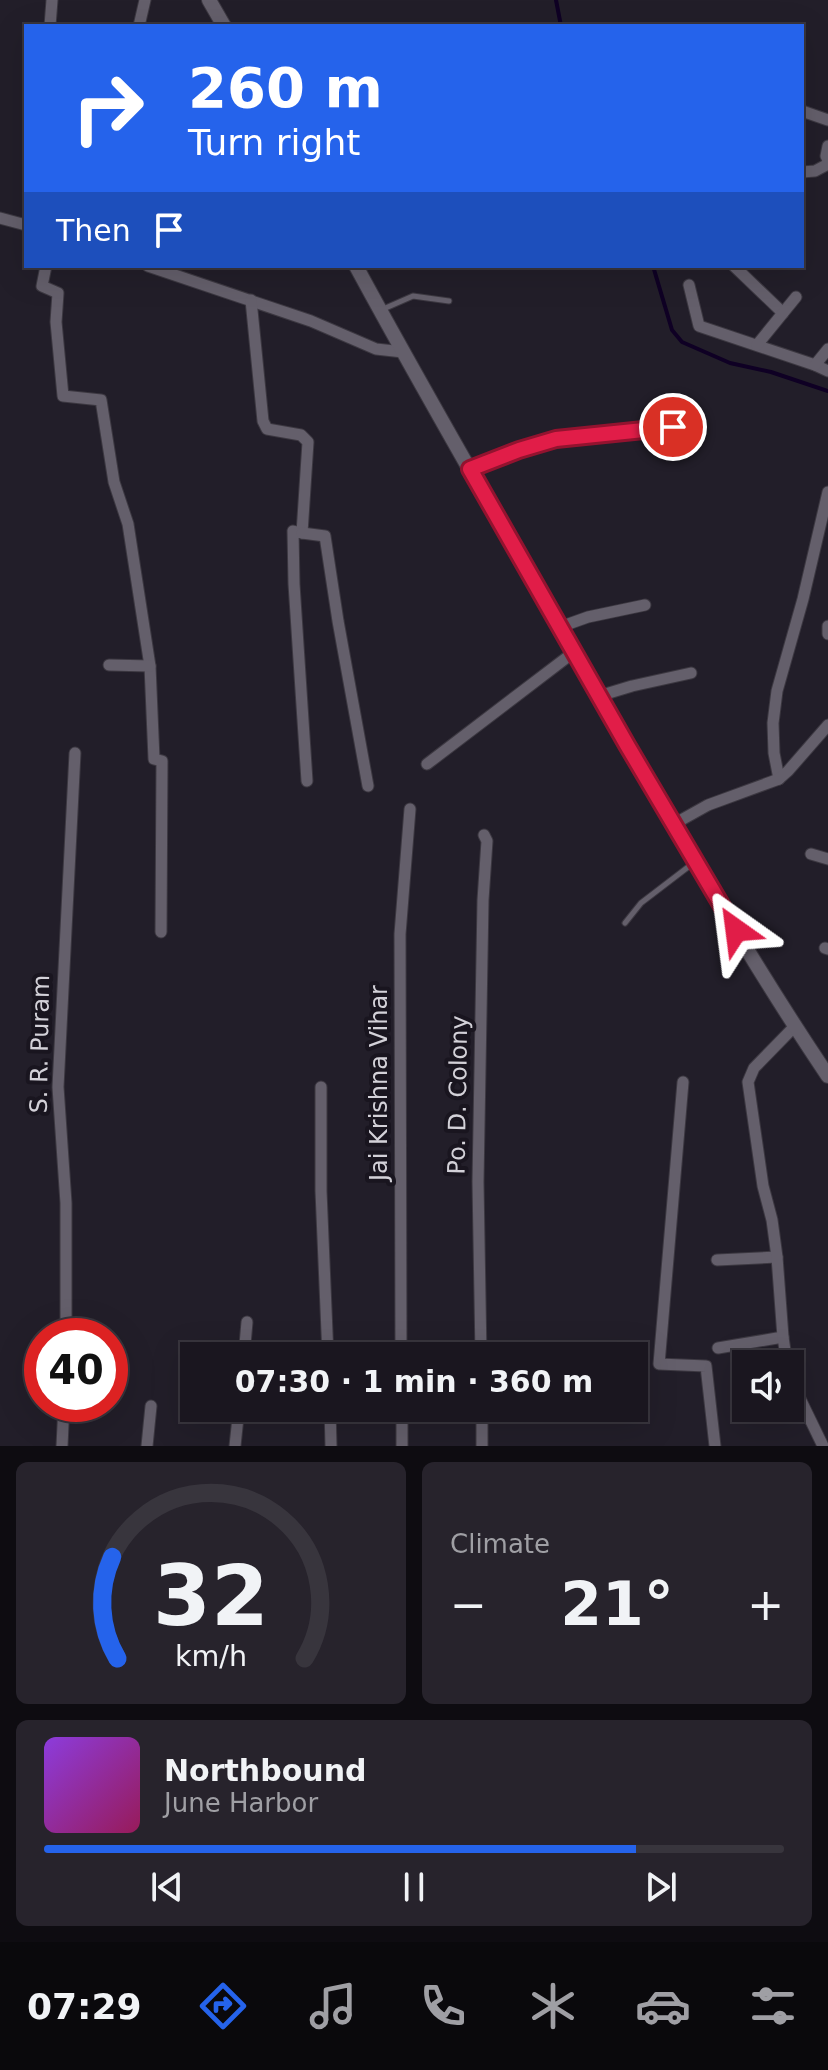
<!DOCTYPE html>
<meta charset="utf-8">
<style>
:root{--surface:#1a161f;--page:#27232c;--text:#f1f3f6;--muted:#9f9fa4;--line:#38353d;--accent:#2563eb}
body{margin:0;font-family:"DejaVu Sans",sans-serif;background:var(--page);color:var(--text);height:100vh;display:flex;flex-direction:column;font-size:30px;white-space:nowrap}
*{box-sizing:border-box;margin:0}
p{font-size:26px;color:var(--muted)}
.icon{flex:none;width:44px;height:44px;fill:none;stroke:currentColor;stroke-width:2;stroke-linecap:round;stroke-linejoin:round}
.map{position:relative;height:1446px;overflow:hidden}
.side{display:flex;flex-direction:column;gap:16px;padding:16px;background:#0e0c11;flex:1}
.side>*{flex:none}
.top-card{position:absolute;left:24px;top:24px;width:780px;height:244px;border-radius:0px;box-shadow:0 8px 32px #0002,0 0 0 2px var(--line);background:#2563eb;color:#fff;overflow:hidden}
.fabs{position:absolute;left:732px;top:1350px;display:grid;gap:16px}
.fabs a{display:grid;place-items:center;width:72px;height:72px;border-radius:0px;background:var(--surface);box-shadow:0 8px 32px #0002,0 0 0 2px var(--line);font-size:40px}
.speed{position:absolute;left:24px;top:1318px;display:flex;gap:16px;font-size:40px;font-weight:700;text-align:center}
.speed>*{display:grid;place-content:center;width:104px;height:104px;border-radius:50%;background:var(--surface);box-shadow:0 8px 32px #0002,0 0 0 2px var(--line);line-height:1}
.speed .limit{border:12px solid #d22;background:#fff;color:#111}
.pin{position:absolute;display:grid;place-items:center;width:68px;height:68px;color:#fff;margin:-34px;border:4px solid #fff;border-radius:50%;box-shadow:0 2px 8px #0007}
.me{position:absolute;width:88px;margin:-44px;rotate:329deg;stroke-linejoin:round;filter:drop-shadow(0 0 6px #0008)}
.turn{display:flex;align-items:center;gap:28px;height:168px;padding:0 32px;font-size:36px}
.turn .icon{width:104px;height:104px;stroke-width:2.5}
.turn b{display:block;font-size:56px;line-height:68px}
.then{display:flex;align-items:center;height:76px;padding:0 32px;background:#0003;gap:16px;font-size:30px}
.big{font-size:60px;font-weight:600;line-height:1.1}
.side .widget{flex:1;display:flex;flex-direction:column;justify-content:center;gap:12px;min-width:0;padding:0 28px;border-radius:12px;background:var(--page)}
.side .dial{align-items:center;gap:0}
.dial svg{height:208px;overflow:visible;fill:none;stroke:var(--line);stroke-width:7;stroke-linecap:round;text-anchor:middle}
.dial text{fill:var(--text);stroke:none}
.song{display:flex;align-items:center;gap:24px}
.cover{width:96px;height:96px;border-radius:12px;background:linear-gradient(135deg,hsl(270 70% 55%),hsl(330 70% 35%))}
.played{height:8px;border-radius:4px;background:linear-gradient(90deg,var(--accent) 80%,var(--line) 80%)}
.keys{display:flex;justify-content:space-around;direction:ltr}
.heat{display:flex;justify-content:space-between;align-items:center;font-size:44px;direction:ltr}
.side .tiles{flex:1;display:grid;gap:16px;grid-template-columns:1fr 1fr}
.widget:last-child{grid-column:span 2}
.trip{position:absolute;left:180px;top:1342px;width:468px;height:80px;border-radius:0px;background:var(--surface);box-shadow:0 8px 32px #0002,0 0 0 2px var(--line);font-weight:600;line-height:80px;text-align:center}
.dock{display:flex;height:128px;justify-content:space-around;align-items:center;background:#0a090c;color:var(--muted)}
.dock .icon{width:56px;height:56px}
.dock .active{color:var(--accent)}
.dock b{font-size:36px;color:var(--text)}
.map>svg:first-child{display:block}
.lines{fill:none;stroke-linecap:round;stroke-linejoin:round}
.stream{stroke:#0f0024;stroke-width:4}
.service-casing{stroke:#3c3841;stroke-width:7}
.minor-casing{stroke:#3c3841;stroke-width:13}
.tertiary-casing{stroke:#3c3841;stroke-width:16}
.service{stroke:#645f6b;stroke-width:5}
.minor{stroke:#645f6b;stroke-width:11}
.tertiary{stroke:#645f6b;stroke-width:14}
.route-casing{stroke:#92132f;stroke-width:20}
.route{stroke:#e11d48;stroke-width:14}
.labels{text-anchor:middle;stroke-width:8;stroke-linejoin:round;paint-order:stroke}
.street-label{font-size:24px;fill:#d3d1d8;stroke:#19151f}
</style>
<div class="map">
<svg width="828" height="1446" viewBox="0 0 828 1446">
<rect width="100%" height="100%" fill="#221e29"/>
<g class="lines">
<g class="stream">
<polyline points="556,0 561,26"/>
<polyline points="653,266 672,330 682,342 730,363 771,372 828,391"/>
</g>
<g class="service-casing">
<g id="service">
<polyline points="381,310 413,296 449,301"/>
<polyline points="471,469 519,450 556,439 673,427"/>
<polyline points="625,923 641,903 692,864"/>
</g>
</g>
<g class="minor-casing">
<g id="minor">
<polyline points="50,26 52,0"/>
<polyline points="139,26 145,0"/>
<polyline points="802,111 828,120"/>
<polyline points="828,146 826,156 828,160"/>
<polyline points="802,172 815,171 828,164"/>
<polyline points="0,218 26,225"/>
<polyline points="46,266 42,286 58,293 56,322 63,396 101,400 114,482 128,524 150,666 154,759 162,761 161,932"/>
<polyline points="148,266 311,321 376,349 403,352"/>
<polyline points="734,266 783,313"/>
<polyline points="689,285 699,326 815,365 828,371"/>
<polyline points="251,300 263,421 267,429 301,435 308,442 302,533 293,531 294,584 307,781"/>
<polyline points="757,345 796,297"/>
<polyline points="815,365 828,349"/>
<polyline points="302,533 325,536 338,621 368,786"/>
<polyline points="828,626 828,634"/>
<polyline points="560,627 588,617 645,605"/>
<polyline points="109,665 150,666"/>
<polyline points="599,696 632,686 691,673"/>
<polyline points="427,764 574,652"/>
<polyline points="779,779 774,753 773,723 777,691 803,599 828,492"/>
<polyline points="674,824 708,805 779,779 788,771 828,725"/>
<polyline points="811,854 828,859"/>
<polyline points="825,948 828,949"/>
<polyline points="683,1082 659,1364 706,1366 715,1446"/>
<polyline points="321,1087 321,1191 328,1356"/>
<polyline points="717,1260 777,1257"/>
<polyline points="66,1336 66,1203 58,1087 75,753"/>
<polyline points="718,1348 783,1337"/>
<polyline points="244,1356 247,1322"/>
<polyline points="401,1356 400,934 410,809"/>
<polyline points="481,1356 478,1182 483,900 487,841 484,835"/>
<polyline points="787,1364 783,1337 777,1257 772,1220 763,1186 748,1082 754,1068 795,1026"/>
<polyline points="790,1378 823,1446"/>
<polyline points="330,1408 331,1446"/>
<polyline points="402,1408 402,1446"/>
<polyline points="482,1408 482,1446"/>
<polyline points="62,1446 64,1404"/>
<polyline points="147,1446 151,1406"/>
<polyline points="235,1446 239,1408"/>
</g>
</g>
<g class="tertiary-casing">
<g id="tertiary">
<polyline points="209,0 224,26"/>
<path d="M356 266C429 401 506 533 582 666 661 804 739 944 828 1076"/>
</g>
</g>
<use href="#service" class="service"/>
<use href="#minor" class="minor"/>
<use href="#tertiary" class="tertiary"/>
</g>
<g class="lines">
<g class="route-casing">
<polyline id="route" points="673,427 556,439 519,450 470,469 627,745 736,930"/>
</g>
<use href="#route" class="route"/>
</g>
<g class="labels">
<g class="street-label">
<text transform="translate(40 1044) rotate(-89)" y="8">S. R. Puram</text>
<text transform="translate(379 1083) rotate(-90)" y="8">Jai Krishna Vihar</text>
<text transform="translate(458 1095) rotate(-89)" y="8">Po. D. Colony</text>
</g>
</g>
</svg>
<div class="fabs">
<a><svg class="icon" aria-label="sound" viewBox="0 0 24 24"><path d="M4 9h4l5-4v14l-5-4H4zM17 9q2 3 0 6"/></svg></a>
</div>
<div class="speed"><div class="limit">40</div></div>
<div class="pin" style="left:673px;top:427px;background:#d93025"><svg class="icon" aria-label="arrive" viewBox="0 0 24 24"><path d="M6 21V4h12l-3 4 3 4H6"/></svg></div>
<svg class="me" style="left:736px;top:930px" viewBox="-20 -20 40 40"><path d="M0-17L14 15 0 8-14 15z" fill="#e11d48" stroke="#fff" stroke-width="4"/></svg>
<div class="trip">07:30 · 1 min · 360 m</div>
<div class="top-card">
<div class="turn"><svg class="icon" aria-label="right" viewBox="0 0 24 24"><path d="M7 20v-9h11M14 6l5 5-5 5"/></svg><div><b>260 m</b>Turn right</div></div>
<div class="then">Then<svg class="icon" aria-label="arrive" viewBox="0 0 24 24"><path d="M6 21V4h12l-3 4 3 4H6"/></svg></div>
</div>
</div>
<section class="side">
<div class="tiles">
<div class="widget dial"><svg viewBox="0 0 100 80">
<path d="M14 69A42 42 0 1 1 86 69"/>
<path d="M14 69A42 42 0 0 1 12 30" stroke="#2563eb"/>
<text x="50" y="56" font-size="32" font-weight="700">32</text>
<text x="50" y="72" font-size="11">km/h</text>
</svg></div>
<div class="widget"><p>Climate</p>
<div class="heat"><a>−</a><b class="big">21°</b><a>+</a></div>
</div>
<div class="widget">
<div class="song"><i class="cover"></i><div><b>Northbound</b><p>June Harbor</p></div></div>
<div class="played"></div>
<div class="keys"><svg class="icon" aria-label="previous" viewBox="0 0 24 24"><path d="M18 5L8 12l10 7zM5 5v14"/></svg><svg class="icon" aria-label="pause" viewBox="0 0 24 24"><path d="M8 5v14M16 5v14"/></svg><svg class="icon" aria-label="next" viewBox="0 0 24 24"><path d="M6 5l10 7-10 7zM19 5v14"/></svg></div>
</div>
</div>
</section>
<nav class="dock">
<b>07:29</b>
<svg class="icon active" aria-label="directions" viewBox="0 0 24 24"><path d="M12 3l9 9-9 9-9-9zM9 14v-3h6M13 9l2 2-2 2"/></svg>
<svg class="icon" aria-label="music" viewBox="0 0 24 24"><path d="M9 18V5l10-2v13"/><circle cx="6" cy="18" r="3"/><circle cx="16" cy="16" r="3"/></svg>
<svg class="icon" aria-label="phone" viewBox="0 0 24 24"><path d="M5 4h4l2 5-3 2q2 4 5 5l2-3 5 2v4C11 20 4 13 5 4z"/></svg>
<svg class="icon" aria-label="climate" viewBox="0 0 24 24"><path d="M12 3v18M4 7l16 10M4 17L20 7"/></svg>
<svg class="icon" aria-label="car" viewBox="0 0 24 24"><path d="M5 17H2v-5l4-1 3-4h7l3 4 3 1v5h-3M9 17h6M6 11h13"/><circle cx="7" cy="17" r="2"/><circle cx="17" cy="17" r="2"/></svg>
<svg class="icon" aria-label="filters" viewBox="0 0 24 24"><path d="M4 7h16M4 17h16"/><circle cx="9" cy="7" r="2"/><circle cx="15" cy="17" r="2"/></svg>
</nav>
